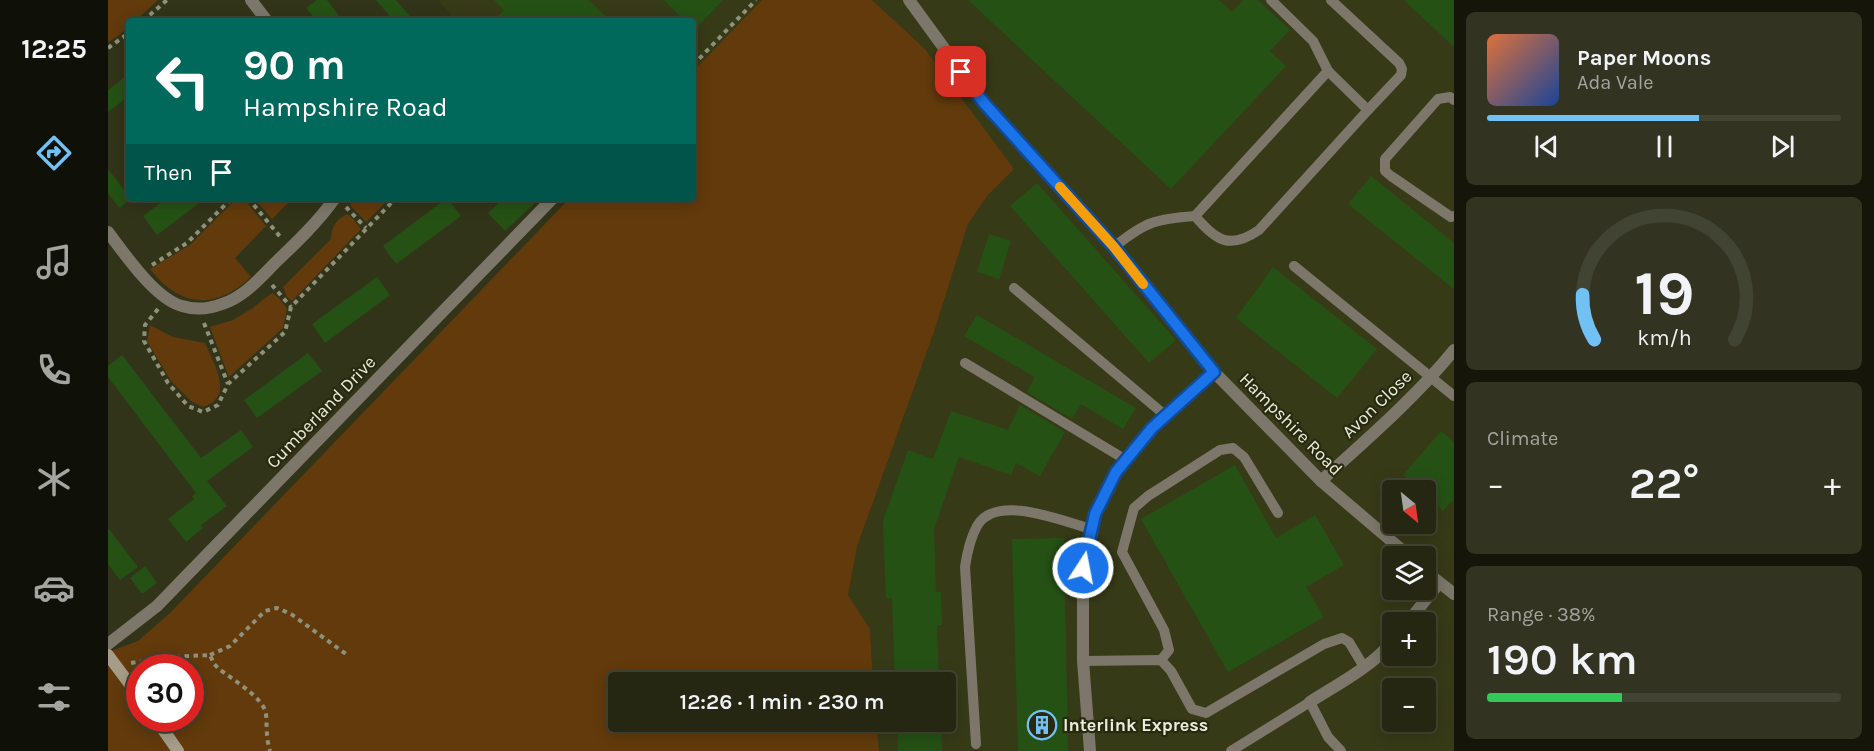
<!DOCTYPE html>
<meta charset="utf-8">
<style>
:root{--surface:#262713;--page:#323321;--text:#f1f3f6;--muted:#a4a5a0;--line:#424433;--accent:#71c1f4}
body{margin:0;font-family:Karla,sans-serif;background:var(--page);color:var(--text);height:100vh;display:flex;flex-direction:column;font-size:22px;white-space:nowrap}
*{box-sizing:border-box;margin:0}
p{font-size:20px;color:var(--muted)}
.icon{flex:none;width:33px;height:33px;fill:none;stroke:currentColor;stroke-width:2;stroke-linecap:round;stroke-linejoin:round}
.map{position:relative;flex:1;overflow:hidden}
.sheet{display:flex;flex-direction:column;gap:12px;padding:12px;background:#15150a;width:420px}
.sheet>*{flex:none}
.hud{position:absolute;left:18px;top:18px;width:570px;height:183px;border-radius:6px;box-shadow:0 3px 15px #0003,0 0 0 2px var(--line);background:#00695c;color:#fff;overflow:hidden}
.needle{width:39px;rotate:151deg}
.tools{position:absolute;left:1274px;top:480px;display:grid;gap:12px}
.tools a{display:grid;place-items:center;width:54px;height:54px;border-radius:6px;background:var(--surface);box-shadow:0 3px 15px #0003,0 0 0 2px var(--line);font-size:30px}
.speed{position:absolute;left:18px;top:654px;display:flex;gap:12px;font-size:30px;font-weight:700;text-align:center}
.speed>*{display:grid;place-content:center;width:78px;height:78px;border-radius:50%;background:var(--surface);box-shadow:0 3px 15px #0003,0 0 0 2px var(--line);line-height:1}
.speed .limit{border:9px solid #d22;background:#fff;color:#111}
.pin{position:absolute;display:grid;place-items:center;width:51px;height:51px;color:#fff;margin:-26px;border-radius:12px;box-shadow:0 3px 9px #0006}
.me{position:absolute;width:66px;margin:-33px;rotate:11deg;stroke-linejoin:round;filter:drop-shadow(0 0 4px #0008)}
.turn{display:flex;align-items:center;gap:21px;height:126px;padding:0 18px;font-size:27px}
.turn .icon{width:78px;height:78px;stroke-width:2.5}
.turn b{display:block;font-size:42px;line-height:51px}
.then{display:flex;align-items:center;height:57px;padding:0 18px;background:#0003;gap:12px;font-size:22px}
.big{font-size:45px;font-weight:600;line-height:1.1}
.sheet .widget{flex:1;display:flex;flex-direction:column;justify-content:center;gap:9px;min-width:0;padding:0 21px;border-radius:9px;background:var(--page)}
.sheet .dial{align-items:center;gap:0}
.dial svg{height:156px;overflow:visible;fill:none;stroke:var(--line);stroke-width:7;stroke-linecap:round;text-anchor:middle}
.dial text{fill:var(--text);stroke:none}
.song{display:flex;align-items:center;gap:18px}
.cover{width:72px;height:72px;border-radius:9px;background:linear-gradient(135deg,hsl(20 70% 55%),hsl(220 70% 35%))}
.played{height:6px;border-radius:3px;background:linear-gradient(90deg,var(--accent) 60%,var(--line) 60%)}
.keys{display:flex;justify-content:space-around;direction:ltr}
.heat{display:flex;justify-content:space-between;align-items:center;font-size:33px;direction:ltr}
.charge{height:9px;border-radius:4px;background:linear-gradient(90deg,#34c759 38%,var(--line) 0)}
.trip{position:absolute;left:500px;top:672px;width:348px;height:60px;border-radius:6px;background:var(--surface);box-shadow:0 3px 15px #0003,0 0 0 2px var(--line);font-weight:600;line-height:60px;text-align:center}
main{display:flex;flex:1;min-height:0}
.menu{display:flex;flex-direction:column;width:108px;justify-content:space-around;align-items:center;background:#0f1008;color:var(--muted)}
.menu .icon{width:42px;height:42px}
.menu .on{color:var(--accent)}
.menu b{font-size:27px;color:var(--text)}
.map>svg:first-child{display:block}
.built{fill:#373a17;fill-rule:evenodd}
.green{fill:#623a0c;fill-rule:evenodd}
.building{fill:#255115}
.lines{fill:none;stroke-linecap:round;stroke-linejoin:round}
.path{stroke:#8f917b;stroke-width:4;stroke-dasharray:4.5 4.5;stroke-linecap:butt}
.service{stroke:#7c776a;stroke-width:10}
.minor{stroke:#7c776a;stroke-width:12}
.secondary{stroke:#a59d89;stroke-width:12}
.route-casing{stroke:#114b97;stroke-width:15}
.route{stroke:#1a73e8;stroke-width:10}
.slow{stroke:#f59e0b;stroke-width:10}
.labels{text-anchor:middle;stroke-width:4.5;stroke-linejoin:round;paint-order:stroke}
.street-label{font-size:18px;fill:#eaeddc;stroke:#282a0f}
.poi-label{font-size:18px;font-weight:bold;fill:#eaeddc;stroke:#282a0f;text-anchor:start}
</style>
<main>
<nav class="menu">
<b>12:25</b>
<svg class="icon on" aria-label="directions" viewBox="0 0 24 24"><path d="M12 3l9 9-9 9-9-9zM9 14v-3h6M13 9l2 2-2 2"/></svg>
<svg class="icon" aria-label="music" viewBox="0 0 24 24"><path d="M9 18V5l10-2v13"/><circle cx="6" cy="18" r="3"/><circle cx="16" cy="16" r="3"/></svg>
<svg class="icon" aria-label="phone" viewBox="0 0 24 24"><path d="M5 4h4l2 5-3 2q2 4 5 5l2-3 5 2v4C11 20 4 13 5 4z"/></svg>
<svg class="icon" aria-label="climate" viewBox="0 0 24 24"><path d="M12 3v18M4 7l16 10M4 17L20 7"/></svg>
<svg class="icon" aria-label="car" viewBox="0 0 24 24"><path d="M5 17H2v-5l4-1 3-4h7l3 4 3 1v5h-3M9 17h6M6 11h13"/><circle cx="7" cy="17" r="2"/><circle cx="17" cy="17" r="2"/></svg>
<svg class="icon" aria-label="filters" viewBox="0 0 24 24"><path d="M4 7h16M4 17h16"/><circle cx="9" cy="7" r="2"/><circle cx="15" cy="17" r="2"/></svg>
</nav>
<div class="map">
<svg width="1346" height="751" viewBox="0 0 1346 751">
<rect width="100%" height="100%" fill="#323419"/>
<g class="built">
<polygon points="330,0 654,0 585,71 585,21 348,21"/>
<path d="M764 0H1346V751H771L768 722H837V682H765L762 629 740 596 749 547 827 329 860 224 880 195 905 169 817 49ZM1284 490H1317V524H1284ZM1284 556H1317V590H1284ZM1284 622H1317V656H1284ZM1284 688H1317V722H1284Z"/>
</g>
<g class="green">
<polygon points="0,0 50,0 27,21 21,21 21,26 10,36 0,42"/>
<path d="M654 0H764L817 49 906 169 880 195 860 224 827 329 749 547 740 595 762 629 765 682H510V722H768L771 751H0V652L30 641 62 613 462 198H585V71ZM32 668H82V718H32Z"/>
<path d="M129 198H135L158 226 127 258 143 277C108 310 72 308 42 269L82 245Z"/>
<polygon points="146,198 185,198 164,219"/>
<polygon points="246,198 282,198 258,222 242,205"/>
<path d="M239 214 245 219 253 229 184 301 179 297 175 287 223 239C224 226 227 221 239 214Z"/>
<polygon points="164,293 171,298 179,309 175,328 121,377 102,327 125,320 143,309"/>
<path d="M42 325 65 337 97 343C103 357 121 388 107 400 104 404 99 405 95 407L83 401 63 381 39 341Z"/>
</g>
<g class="building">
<polygon points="209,0 219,0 235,21 209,21 198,8"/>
<polygon points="268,0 288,0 306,21 286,21"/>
<polygon points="386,0 481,0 502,21 385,21 396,10"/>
<polygon points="556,0 615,0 586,30 585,21 577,21"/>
<polygon points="860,0 1111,0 1124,12 1135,0 1150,0 1182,30 1162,51 1178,66 1063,189"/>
<polygon points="1296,0 1346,0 1346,47"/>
<polygon points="21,74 21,96 0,112 0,90"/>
<polygon points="0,169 23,199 11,208 0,193"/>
<polygon points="1263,176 1346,243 1346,289 1240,204"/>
<polygon points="929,183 1068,340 1041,363 902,206"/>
<polygon points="59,198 98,198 49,235 35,216"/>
<polygon points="339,198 353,216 288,264 275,246"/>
<polygon points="396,198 432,198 397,231 380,213"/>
<polygon points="881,234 903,241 891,279 869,272"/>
<polygon points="1165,267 1269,349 1229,398 1128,318"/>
<polygon points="269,277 282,295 217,343 204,324"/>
<polygon points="869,315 1028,408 1015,429 973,404 964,419 919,392 927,377 856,336"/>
<polygon points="200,353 214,371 149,418 136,400"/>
<polygon points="14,355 93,458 133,430 145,447 99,481 119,506 93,525 95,528 78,542 60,519 86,499 84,496 88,493 0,377 0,366"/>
<polygon points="912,405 957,432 932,476 908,463 903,475 851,457 826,529 828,592 833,592 834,625 829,626 831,682 787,682 784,598 778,599 775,521 800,450 825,459 843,411 900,430"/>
<polygon points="1333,431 1346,442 1346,499 1335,511 1317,494 1317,490 1313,490 1295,475"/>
<polygon points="1127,465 1168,538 1207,515 1236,565 1198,587 1216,617 1120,672 1033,519"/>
<polygon points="0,528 30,567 12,580 0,564"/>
<polygon points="956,538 960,751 910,751 904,539"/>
<polygon points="37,566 49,583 34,594 22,578"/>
<polygon points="789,722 833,722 834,751 790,751"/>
</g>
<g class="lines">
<g class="path">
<polyline points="35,21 59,0"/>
<polyline points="0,48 21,33"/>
<polyline points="585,65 648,0"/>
<polyline points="140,198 174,239"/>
<polyline points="238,207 258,228"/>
<polyline points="44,265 79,243 124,198"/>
<polyline points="164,285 183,307"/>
<polyline points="50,309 37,325 36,341 60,383 80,406 95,412 110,405 120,384 177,332 183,307 288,198"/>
<polyline points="96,323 120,384"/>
<polyline points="102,655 122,646 157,611 169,608 183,614 238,654"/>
<path d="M23 663 62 657 102 655 106 664 111 669C124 679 156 698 158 714 159 727 158 738 162 751"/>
</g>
<g class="service">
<polyline points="1223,0 1291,63 1294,69 1293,75 1260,110"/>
<polyline points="1346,100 1342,97 1330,99 1277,159 1277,171 1283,176 1343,217 1346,216"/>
<path d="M1087 216C1108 241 1122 250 1151 230L1260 110 1220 71"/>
<path d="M1006 247C1037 222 1047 219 1087 216L1220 71 1205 41 1163 0"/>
<polyline points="1186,266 1346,396"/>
<polyline points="906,288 1058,416"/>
<polyline points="857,363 1018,460"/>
<polyline points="1053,660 1061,650 1056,630 1014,552 1026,508 1040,496 1112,450 1125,448 1136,457 1170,513"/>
<polyline points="975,661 1053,660 1063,671 1084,709 1098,713 1216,644 1234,638 1241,642 1256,667"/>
<path d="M868 744 857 567C859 553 862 539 869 526 888 493 954 521 983 529"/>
<polyline points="1123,751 1202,702 1220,737 1233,751"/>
</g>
<g class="minor">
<polyline points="143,0 159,21"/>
<polyline points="801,0 876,103 1006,247 1106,372 1213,481 1301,556"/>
<path d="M0 232C16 253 47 299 74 306 87 310 101 309 114 304 136 297 152 278 168 262 189 242 210 222 227 198"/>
<path d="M1213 481C1259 439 1307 398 1346 350"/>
<polyline points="1317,571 1346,594"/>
<polyline points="1300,622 1331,583"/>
<polyline points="0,644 49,606 445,198"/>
<path d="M1202 702C1230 684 1262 668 1284 642"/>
<polyline points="982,751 975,661 975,568 987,514 1008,473 1044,428 1106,372"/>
</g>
<g class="secondary">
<polyline points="0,655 32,698"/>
<polyline points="47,718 70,751"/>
</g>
</g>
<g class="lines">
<g class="route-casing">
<polyline id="route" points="853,72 876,103 1006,247 1106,372 1044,428 1008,472 987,514 975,568"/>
</g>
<use href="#route" class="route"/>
<polyline class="slow" points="952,187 1006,247 1035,284"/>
</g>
<defs>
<g id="building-ring" transform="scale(1.5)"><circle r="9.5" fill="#282a0f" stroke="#71c1f4" stroke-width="1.5"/><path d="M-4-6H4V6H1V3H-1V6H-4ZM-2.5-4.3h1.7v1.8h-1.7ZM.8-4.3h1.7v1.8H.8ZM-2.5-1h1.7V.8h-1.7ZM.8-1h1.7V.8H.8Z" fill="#71c1f4"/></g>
</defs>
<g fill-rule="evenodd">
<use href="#building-ring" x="934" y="725"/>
</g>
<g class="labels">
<g class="street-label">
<text transform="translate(1269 404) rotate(-44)" y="6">Avon Close</text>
<text transform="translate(213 412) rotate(-46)" y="6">Cumberland Drive</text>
<text transform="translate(1183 424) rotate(45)" y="6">Hampshire Road</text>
</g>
<g class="poi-label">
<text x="955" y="731">Interlink Express</text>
</g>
</g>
</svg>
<div class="tools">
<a><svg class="needle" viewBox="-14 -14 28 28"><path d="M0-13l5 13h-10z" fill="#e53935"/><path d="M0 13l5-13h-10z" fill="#a4a5a0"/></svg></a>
<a><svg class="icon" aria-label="layers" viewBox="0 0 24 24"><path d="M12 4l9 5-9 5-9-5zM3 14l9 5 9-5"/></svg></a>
<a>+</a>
<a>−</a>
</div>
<div class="speed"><div class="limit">30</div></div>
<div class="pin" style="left:853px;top:72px;background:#d93025"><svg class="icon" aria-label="arrive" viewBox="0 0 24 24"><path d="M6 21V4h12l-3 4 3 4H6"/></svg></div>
<svg class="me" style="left:975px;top:568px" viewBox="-20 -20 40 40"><circle r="17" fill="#1a73e8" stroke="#fff" stroke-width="3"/><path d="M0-11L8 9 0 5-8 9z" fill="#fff"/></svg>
<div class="trip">12:26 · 1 min · 230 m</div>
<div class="hud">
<div class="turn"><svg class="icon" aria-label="left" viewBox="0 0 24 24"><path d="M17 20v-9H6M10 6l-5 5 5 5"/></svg><div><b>90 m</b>Hampshire Road</div></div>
<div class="then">Then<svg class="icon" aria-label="arrive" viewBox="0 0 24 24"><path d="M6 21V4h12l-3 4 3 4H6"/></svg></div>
</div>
</div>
<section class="sheet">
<div class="widget">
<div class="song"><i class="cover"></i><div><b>Paper Moons</b><p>Ada Vale</p></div></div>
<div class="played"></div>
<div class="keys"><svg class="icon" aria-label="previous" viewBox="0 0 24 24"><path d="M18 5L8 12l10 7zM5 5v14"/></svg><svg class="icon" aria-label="pause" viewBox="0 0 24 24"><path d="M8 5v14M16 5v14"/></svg><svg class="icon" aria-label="next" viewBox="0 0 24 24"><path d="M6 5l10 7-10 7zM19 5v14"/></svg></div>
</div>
<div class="widget dial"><svg viewBox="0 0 100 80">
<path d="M14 69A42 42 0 1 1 86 69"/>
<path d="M14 69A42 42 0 0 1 8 46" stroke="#71c1f4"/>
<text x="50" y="56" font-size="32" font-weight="700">19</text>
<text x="50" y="72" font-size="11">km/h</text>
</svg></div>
<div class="widget"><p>Climate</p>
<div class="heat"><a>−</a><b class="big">22°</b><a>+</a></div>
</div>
<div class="widget"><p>Range · 38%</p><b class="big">190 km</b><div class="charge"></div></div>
</section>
</main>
